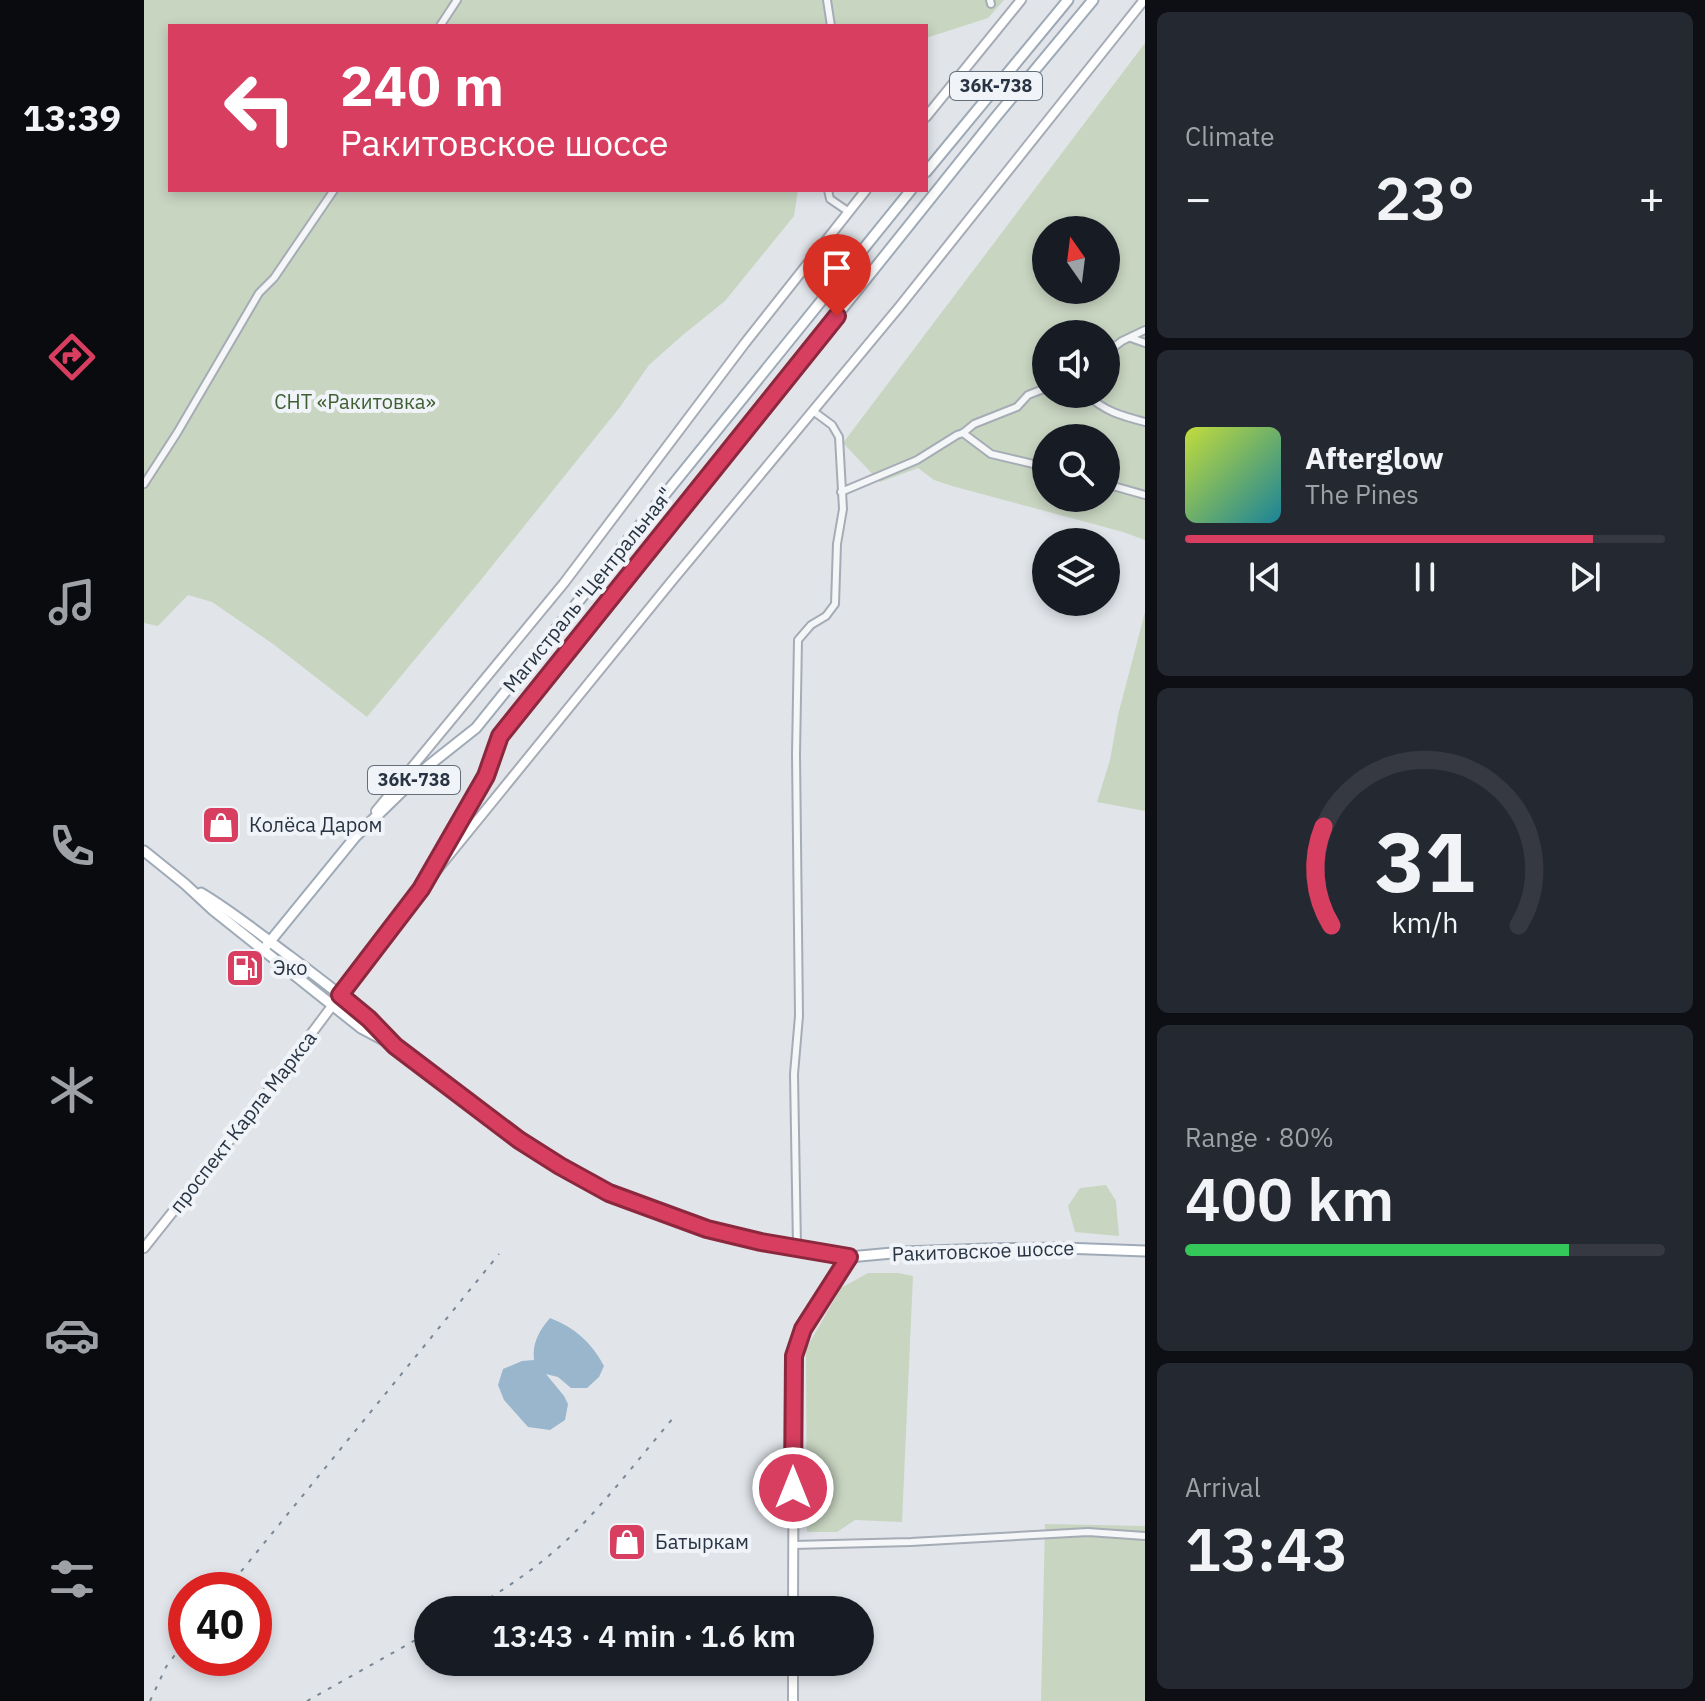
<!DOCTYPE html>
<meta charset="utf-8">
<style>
:root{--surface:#171b24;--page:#242831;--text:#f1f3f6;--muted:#9ea1a6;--line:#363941;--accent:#d73e60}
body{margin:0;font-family:"IBM Plex Sans",sans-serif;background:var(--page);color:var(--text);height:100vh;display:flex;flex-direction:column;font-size:30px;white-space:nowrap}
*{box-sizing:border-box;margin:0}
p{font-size:26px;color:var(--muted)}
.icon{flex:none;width:44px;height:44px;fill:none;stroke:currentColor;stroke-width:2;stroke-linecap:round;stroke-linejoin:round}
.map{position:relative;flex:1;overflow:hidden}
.details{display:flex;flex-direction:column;gap:12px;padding:12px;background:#0d0f14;width:560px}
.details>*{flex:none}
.top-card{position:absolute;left:24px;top:24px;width:760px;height:168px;border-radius:0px;box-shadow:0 4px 12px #0003;background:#d73e60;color:#fff;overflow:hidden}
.needle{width:52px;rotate:346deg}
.controls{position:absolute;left:888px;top:216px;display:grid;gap:16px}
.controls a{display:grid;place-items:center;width:88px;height:88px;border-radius:50%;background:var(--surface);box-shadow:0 4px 12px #0003;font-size:40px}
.speed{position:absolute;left:24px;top:1572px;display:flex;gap:16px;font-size:40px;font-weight:700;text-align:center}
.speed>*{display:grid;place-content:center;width:104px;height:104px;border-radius:50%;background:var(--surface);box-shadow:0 4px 12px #0003;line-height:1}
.speed .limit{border:12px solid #d22;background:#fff;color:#111}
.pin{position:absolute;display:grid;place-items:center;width:68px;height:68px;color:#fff;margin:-82px -34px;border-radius:50% 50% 50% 0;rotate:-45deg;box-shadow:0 0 8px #0007}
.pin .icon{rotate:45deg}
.me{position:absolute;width:88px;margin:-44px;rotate:0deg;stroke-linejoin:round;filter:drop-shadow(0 0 6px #0008)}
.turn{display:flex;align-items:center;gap:28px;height:168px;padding:0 40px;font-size:36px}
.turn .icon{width:104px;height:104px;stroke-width:2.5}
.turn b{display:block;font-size:56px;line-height:68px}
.big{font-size:60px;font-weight:600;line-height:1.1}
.details .card{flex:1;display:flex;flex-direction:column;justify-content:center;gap:12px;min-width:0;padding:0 28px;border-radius:12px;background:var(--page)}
.details .dial{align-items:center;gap:0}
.dial svg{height:208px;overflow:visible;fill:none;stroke:var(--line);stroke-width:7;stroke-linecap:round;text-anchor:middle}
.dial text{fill:var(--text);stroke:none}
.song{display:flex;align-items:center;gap:24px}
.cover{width:96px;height:96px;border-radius:12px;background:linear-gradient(135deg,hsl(70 70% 55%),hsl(190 70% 35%))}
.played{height:8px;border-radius:4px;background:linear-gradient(90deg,var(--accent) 85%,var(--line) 85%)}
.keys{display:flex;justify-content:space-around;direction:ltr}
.heat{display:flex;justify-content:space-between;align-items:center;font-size:44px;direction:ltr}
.charge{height:12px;border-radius:6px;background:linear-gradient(90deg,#34c759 80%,var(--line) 0)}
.trip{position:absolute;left:270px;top:1596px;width:460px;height:80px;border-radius:40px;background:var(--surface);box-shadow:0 4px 12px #0003;font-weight:600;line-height:80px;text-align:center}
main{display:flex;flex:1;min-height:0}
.tab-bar{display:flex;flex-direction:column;width:144px;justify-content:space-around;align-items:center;background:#090b0e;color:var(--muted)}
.tab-bar .icon{width:56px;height:56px}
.tab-bar .active{color:var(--accent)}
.tab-bar b{font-size:36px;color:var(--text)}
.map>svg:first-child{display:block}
.green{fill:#c8d5c1;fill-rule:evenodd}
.water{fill:#99b6cd}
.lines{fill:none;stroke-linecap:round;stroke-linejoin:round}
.street-casing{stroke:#a6acb5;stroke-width:10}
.secondary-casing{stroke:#a6acb5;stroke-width:12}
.primary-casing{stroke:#9faab7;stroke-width:13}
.street{stroke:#f4f6f8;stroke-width:6}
.secondary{stroke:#fff;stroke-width:8}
.primary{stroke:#fff;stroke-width:9}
.rail{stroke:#798695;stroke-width:2;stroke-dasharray:4 8;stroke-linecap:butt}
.route-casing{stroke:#8c283e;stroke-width:20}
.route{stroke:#d73e60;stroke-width:14}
.labels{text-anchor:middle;stroke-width:8;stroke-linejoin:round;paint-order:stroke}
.shield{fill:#f0f4f8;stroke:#646e79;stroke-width:2}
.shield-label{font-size:18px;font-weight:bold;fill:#283443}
.park-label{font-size:20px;fill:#406034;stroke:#f0f4f8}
.street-label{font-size:20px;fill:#283443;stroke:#f0f4f8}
.poi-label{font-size:20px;fill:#283443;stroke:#f0f4f8;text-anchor:start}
</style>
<main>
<nav class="tab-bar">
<b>13:39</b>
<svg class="icon active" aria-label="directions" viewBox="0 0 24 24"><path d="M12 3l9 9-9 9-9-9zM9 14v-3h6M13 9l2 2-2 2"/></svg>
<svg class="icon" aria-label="music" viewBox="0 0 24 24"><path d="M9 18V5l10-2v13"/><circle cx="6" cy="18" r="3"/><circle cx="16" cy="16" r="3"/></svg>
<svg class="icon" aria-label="phone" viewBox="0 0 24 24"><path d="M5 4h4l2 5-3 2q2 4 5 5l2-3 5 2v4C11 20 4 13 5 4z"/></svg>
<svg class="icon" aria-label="climate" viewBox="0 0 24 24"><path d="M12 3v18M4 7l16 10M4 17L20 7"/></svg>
<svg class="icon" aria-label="car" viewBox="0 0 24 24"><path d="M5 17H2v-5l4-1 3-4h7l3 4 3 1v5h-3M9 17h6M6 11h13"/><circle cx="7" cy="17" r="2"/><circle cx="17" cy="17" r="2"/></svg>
<svg class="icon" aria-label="filters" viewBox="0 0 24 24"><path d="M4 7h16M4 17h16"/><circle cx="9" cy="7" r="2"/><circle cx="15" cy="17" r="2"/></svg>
</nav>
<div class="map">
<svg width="1001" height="1701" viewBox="0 0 1001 1701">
<rect width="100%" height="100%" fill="#e1e5ea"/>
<g class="green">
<polygon points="0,0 860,0 844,18 782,38 782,26 26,26 26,190 654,190 650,216 581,301 540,334 505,365 476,407 336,581 223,717 129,644 68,602 44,595 14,626 0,623"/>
<path d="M1001 43V540L979 532 808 486 790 480 774 468 736 482 699 443ZM902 230H962V290H902ZM902 334H962V394H902ZM902 438H962V498H902Z"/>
<polygon points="1001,612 1001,811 953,802 966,760 974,715"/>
<polygon points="962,1185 972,1201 975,1236 931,1232 924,1206 936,1188"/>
<polygon points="724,1273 754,1273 769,1276 758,1522 711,1520 693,1532 663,1532 662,1349 697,1288"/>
<polygon points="901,1524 1001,1526 1001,1701 897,1701"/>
</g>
<path class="water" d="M406 1318C430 1327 448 1343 460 1366L455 1377 443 1388H427L414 1377 402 1374 420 1396 424 1404 421 1420 406 1430 384 1427 360 1400 354 1385 359 1369 378 1361 390 1360C388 1343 395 1331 406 1318Z"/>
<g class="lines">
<g class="street-casing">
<g id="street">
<polyline points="683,0 687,26"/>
<polyline points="846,0 847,4"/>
<polyline points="296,26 313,0"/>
<polyline points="684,190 686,199 705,212"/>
<polyline points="987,338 1001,343"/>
<polyline points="962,353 978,341 1001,330"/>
<path d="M943 394C959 411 978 416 1001 422"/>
<polyline points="819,433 847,454 902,467"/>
<polyline points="0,484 33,433 115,293 130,278 190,190"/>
<polyline points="962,484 1001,495"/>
<polyline points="697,492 773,460 813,435 819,433 830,424 873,407 884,395 902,388"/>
<polyline points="653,1247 650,1074 655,1016 652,754 654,640 667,625 682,616 691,604 693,544 699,509 695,437 688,425 669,411"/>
<polyline points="649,1545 767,1542 944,1532 1001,1536"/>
</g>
</g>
<g class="secondary-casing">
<g id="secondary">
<polyline points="782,117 877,0"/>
<polyline points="232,811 420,583 601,343 722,190"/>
<polyline points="288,876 527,582 756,306 1000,0"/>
<polyline points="0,1248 120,1097 188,1006"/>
<path d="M649 1610 650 1356C658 1320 685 1288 705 1257"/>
<polyline points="649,1701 649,1662"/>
</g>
</g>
<g class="primary-casing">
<g id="primary">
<polyline points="782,172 924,0"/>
<polyline points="0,851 41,884 69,910 217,1028 251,1046 375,1140 416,1166 465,1193 563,1229 617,1242 705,1257 759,1252 843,1249 919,1248 1001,1251"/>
<path d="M57 893C89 912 118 936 148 958 181 983 215 1008 244 1038"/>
<polyline points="119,950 212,836 284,766 332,728 767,190"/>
<polyline points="188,1006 277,889 342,776 356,736 851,118 949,0"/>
</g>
</g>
<use href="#street" class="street"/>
<use href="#secondary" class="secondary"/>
<use href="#primary" class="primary"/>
<g class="rail">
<polyline points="82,1590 355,1254"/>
<path d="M325 1610C361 1590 395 1566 425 1538 463 1501 496 1457 530 1417"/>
<polyline points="6,1701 22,1667 42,1640"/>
<polyline points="163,1701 284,1633"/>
</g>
</g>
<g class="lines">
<g class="route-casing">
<polyline id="route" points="649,1488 650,1356 659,1329 705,1257 617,1242 563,1229 465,1193 416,1166 375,1140 251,1046 225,1019 196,995 277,889 342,776 356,736 693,316"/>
</g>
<use href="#route" class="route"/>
</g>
<defs>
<g id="shop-square" transform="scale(2)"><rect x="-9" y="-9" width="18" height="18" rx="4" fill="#d73e60" stroke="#f0f4f8"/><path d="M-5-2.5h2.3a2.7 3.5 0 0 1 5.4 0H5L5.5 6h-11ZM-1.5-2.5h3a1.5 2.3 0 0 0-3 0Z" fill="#fff"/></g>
<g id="fuel-square" transform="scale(2)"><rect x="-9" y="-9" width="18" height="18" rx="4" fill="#d73e60" stroke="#f0f4f8"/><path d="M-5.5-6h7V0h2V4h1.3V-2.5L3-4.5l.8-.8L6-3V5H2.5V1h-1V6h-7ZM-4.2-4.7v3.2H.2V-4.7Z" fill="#fff"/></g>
</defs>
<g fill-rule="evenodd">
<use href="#shop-square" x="77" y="825"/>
<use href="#fuel-square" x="101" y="968"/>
<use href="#shop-square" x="483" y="1542"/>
</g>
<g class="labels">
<g class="shield">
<rect x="806" y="72" width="92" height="28" rx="6"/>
<rect x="224" y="766" width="92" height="28" rx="6"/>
</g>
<g class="shield-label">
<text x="852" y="92">36К-738</text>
<text x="270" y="786">36К-738</text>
</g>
<g class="park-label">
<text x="211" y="409">СНТ «Ракитовка»</text>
</g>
<g class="street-label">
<text transform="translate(444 590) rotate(-51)" y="7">Магистраль "Центральная"</text>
<text transform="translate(99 1122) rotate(-52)" y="7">проспект Карла Маркса</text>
<text transform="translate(839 1251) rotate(-2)" y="7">Ракитовское шоссе</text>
</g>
<g class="poi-label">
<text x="105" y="832">Колёса Даром</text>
<text x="129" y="975">Эко</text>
<text x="511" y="1549">Батыркам</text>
</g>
</g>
</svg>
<div class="controls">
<a><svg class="needle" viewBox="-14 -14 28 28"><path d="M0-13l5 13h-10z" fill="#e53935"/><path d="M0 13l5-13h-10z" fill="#9ea1a6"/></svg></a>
<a><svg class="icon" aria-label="sound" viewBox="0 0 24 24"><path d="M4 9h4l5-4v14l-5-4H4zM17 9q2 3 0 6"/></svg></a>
<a><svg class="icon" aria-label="search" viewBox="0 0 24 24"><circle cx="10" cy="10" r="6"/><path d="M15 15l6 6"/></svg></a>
<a><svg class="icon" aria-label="layers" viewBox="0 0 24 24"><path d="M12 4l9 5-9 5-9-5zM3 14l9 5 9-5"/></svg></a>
</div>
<div class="speed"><div class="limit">40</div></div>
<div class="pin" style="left:693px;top:316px;background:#d93025"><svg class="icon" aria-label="arrive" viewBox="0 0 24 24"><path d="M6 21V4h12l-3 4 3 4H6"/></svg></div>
<svg class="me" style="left:649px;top:1488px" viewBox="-20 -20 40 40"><circle r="17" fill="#d73e60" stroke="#fff" stroke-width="3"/><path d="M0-11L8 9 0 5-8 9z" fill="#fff"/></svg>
<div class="trip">13:43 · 4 min · 1.6 km</div>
<div class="top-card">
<div class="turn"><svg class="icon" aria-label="left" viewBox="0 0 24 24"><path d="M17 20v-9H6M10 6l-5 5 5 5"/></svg><div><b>240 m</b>Ракитовское шоссе</div></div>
</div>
</div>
<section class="details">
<div class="card"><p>Climate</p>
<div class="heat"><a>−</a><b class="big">23°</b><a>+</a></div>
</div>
<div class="card">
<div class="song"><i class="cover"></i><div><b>Afterglow</b><p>The Pines</p></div></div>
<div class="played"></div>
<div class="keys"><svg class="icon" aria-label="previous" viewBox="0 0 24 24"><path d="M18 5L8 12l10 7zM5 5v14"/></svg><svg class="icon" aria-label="pause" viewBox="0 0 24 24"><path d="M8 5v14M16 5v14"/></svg><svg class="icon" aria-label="next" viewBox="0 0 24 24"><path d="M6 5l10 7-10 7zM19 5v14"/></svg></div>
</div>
<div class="card dial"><svg viewBox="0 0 100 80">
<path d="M14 69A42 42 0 1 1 86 69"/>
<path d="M14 69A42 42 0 0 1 11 31" stroke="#d73e60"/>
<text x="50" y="56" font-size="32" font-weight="700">31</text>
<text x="50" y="72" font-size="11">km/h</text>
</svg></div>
<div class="card"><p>Range · 80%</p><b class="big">400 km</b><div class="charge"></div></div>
<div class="card"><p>Arrival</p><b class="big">13:43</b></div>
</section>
</main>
